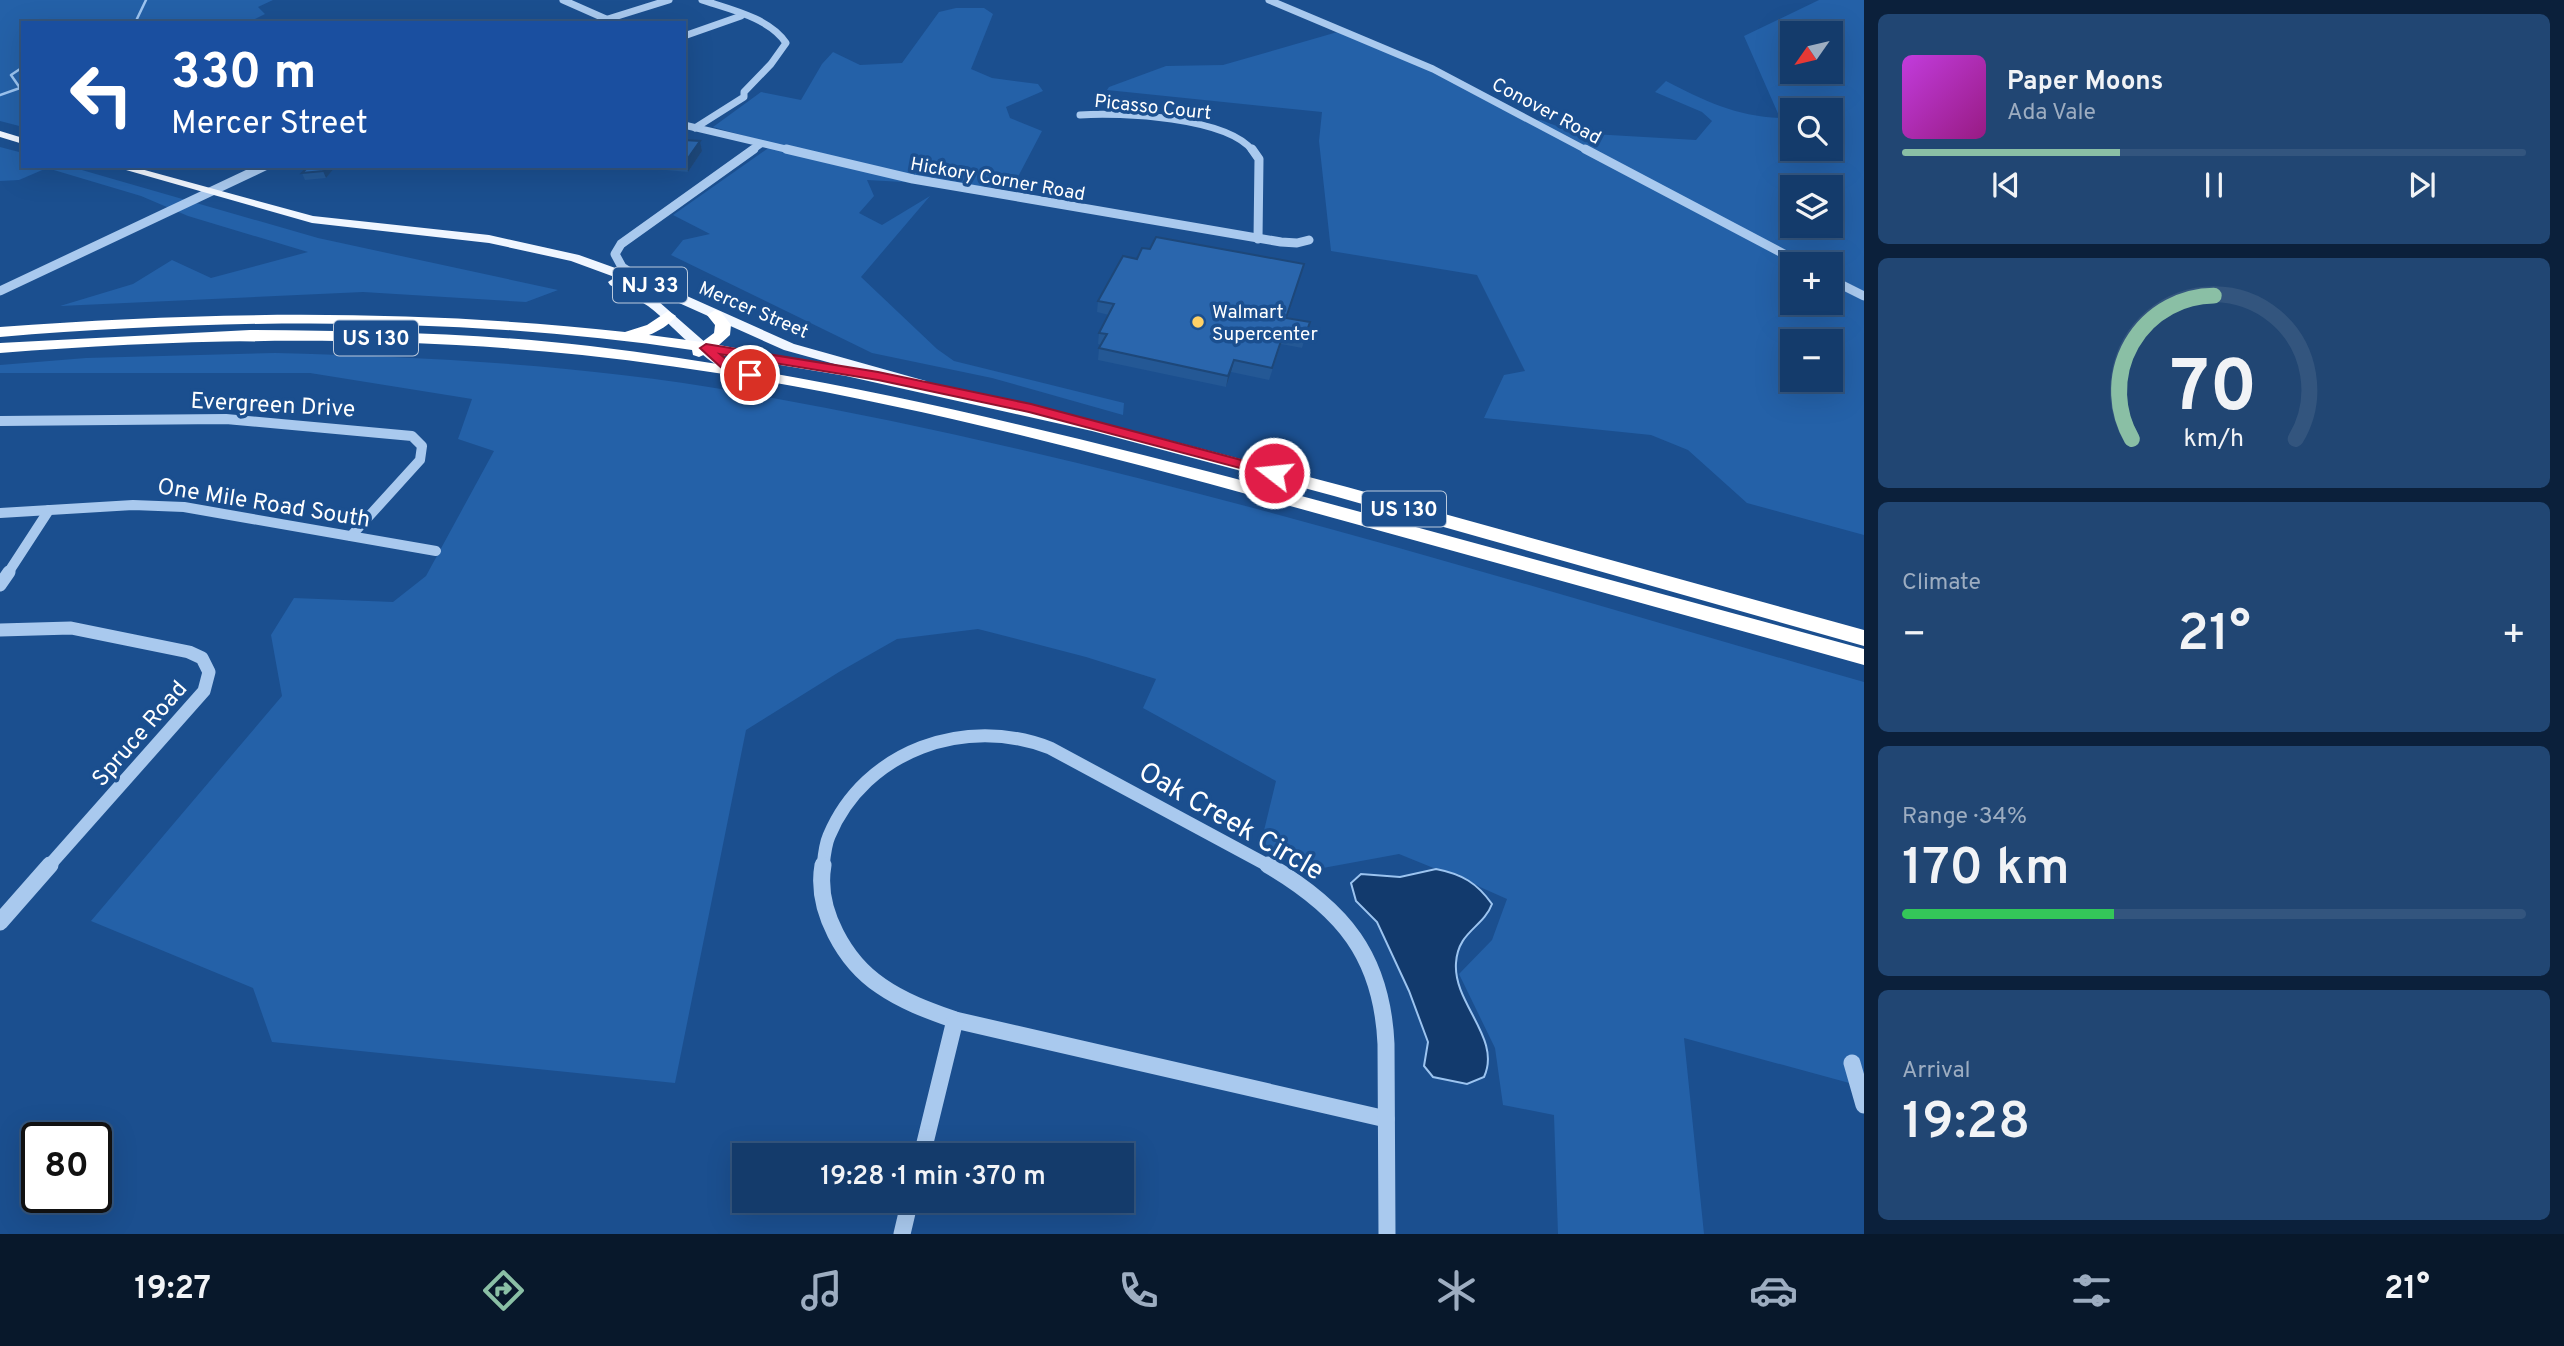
<!DOCTYPE html>
<meta charset="utf-8">
<style>
:root{--surface:#143b6b;--page:#214673;--text:#f1f3f6;--muted:#9dadc1;--line:#33557e;--accent:#8abfa5}
body{margin:0;font-family:Overpass,sans-serif;background:var(--page);color:var(--text);height:100vh;display:flex;flex-direction:column;font-size:26px;white-space:nowrap}
*{box-sizing:border-box;margin:0}
p{font-size:23px;color:var(--muted)}
.icon{flex:none;width:38px;height:38px;fill:none;stroke:currentColor;stroke-width:2;stroke-linecap:round;stroke-linejoin:round}
.map{position:relative;flex:1;overflow:hidden}
.details{display:flex;flex-direction:column;gap:14px;padding:14px;background:#0b203b;width:700px}
.details>*{flex:none}
.guide{position:absolute;left:21px;top:21px;width:665px;height:147px;border-radius:0px;box-shadow:0 7px 28px #0002,0 0 0 2px var(--line);background:#1a4fa0;color:#fff;overflow:hidden}
.needle{width:46px;rotate:236deg}
.fabs{position:absolute;left:1780px;top:21px;display:grid;gap:14px}
.fabs a{display:grid;place-items:center;width:63px;height:63px;border-radius:0px;background:var(--surface);box-shadow:0 7px 28px #0002,0 0 0 2px var(--line);font-size:35px}
.speed{position:absolute;left:21px;top:1122px;display:flex;gap:14px;font-size:35px;font-weight:700;text-align:center}
.speed>*{display:grid;place-content:center;width:91px;height:91px;border-radius:50%;background:var(--surface);box-shadow:0 7px 28px #0002,0 0 0 2px var(--line);line-height:1}
.speed .limit{border:4px solid #111;border-radius:10px;background:#fff;color:#111}
.pin{position:absolute;display:grid;place-items:center;width:60px;height:60px;color:#fff;margin:-30px;border:4px solid #fff;border-radius:50%;box-shadow:0 2px 7px #0007}
.me{position:absolute;width:77px;margin:-38px;rotate:286deg;stroke-linejoin:round;filter:drop-shadow(0 0 5px #0008)}
.turn{display:flex;align-items:center;gap:24px;height:147px;padding:0 35px;font-size:32px}
.turn .icon{width:91px;height:91px;stroke-width:2.5}
.turn b{display:block;font-size:49px;line-height:60px}
.big{font-size:52px;font-weight:600;line-height:1.1}
.details .tile{flex:1;display:flex;flex-direction:column;justify-content:center;gap:10px;min-width:0;padding:0 24px;border-radius:10px;background:var(--page)}
.details .dial{align-items:center;gap:0}
.dial svg{height:182px;overflow:visible;fill:none;stroke:var(--line);stroke-width:7;stroke-linecap:round;text-anchor:middle}
.dial text{fill:var(--text);stroke:none}
.song{display:flex;align-items:center;gap:21px}
.cover{width:84px;height:84px;border-radius:10px;background:linear-gradient(135deg,hsl(290 70% 55%),hsl(310 70% 35%))}
.played{height:7px;border-radius:4px;background:linear-gradient(90deg,var(--accent) 35%,var(--line) 35%)}
.keys{display:flex;justify-content:space-around;direction:ltr}
.heat{display:flex;justify-content:space-between;align-items:center;font-size:38px;direction:ltr}
.charge{height:10px;border-radius:5px;background:linear-gradient(90deg,#34c759 34%,var(--line) 0)}
.trip{position:absolute;left:732px;top:1143px;width:402px;height:70px;border-radius:0px;background:var(--surface);box-shadow:0 7px 28px #0002,0 0 0 2px var(--line);font-weight:600;line-height:70px;text-align:center}
.dock{display:flex;height:112px;justify-content:space-around;align-items:center;background:#08182b;color:var(--muted)}
.dock .icon{width:49px;height:49px}
.dock .on{color:var(--accent)}
.dock b{font-size:32px;color:var(--text)}
main{display:flex;flex:1;min-height:0}
.map>svg:first-child{display:block}
.green{fill:#2461a8;fill-rule:evenodd}
.water{fill:#123a6d;stroke:#9cc4f0;stroke-width:2}
.lines{fill:none;stroke-linecap:round;stroke-linejoin:round}
.stream{stroke:#9cc4f0;stroke-width:2.5}
.minor-far4{stroke:#a9c9ee;stroke-width:7}
.minor-far3{stroke:#a9c9ee;stroke-width:9}
.minor-far2{stroke:#a9c9ee;stroke-width:10}
.minor-far1{stroke:#a9c9ee;stroke-width:13}
.minor{stroke:#a9c9ee;stroke-width:17}
.major{fill:#f0f6ff;fill-rule:evenodd}
.highway{fill:#fff;fill-rule:evenodd}
.wall{fill:#245895}
.shaded-wall{fill:#1d4779}
.building{fill:#2a66ad;stroke:#1d4779;stroke-width:2}
.route{fill:#e11d48;stroke:#92132f;stroke-width:2}
.poi-dot{fill:#ffd166;stroke:#1b4f8f;stroke-width:2.5}
.labels{text-anchor:middle;stroke-width:7;stroke-linejoin:round;paint-order:stroke}
.far-street-label{font-size:19px;fill:#fff;stroke:#1b4f8f}
.far-poi-label{font-size:19px;fill:#fff;stroke:#1b4f8f;text-anchor:start}
.shield{fill:#1b4f8f;stroke:#bbcadd;stroke-width:2}
.shield-label{font-size:21px;font-weight:bold;fill:#fff}
.street-label{font-size:23px;fill:#fff;stroke:#1b4f8f}
.near-street-label{font-size:28px;fill:#fff;stroke:#1b4f8f}
</style>
<main>
<div class="map">
<svg width="1864" height="1234" viewBox="0 0 1864 1234">
<rect width="100%" height="100%" fill="#1b4f8f"/>
<g class="green">
<polygon points="0,0 273,0 258,7 265,14 247,23 23,23 23,127 0,121"/>
<path d="M1819 0H1864V535L1747 503 1688 450 1651 435 1484 418 1504 375 1525 371 1477 275 1331 251 1319 141 1322 112 1107 90 1109 87 1166 66 1223 65 1341 31 1415 62 1525 121 1541 120 1575 133 1696 140 1712 121 1702 112 1655 92 1666 81C1705 101 1735 116 1780 118L1744 36ZM1792 33H1830V72H1792ZM1792 110H1830V149H1792ZM1792 187H1830V226H1792ZM1792 264H1830V303H1792ZM1792 341H1830V380H1792Z"/>
<polygon points="956,8 984,8 993,14 971,69 992,78 1038,84 1043,91 1006,107 1010,118 1042,131 1012,188 867,180 874,196 859,213 882,225 930,196 861,277 937,349 954,361 1124,403 1123,415 992,378 872,353 671,255 683,240 710,234 673,215 774,144 713,127 761,92 801,100 822,64 833,52 860,65 902,63 939,12"/>
<polygon points="0,147 23,153 23,166 68,166 318,238 558,290 526,302 363,292 60,306 133,284 172,260 211,278 308,252 188,216 141,196 47,168 19,180 0,181"/>
<path d="M275 353C430 357 586 365 739 392 1121 458 1492 576 1864 682V1087L1684 1038 1704 1234H1558L1554 1115 1503 1105 1495 1048 1459 974 1492 940 1507 899 1480 887 1458 874 1436 869 1399 854 1312 870 1261 843 1276 781 1143 708 1156 679 1086 657 978 629 897 639 839 672 746 730 675 1083 272 1042 253 988 91 921 282 696 271 635 294 598 393 602 426 576 494 451 458 439 472 399 310 373H0V365L86 358Z"/>
</g>
<path class="water" d="M1436 869C1462 874 1477 883 1492 904 1483 928 1458 931 1456 963 1453 1004 1502 1038 1484 1077L1467 1084 1433 1077 1424 1066 1428 1042 1409 991 1377 922 1356 901 1351 883 1361 874 1400 877Z"/>
<g class="lines">
<g class="stream">
<polyline points="135,23 146,0"/>
<polyline points="0,95 20,88 11,75 23,67"/>
</g>
<g class="minor-far4">
<polyline points="563,0 606,19"/>
<polyline points="1269,0 1433,69 1588,151"/>
<polyline points="595,23 669,0"/>
<polyline points="684,36 741,16"/>
<path d="M1080 115C1120 112 1227 117 1253 151"/>
<polyline points="684,125 794,151"/>
<path d="M695 128 744 97V92L771 64 786 43C770 18 729 9 702 0"/>
<polyline points="751,151 761,144"/>
</g>
<g class="minor-far3">
<polyline points="786,149 913,179 1281,242 1297,243 1309,240"/>
<polyline points="1252,149 1259,159 1258,239"/>
<polyline points="1585,149 1803,264"/>
<polyline points="1830,279 1864,296"/>
<polyline points="645,282 622,267 615,254 621,244 754,149"/>
<polyline points="0,291 265,166"/>
</g>
<g class="minor-far2">
<polyline points="0,421 226,419 412,436 422,446 420,460 351,536"/>
<polyline points="0,513 133,505 184,507 436,551"/>
<polyline points="8,573 49,510"/>
</g>
<g class="minor-far1">
<polyline points="0,585 9,572"/>
<polyline points="0,630 71,628 189,652 202,658 209,672 204,691 48,867"/>
<path d="M823 867C824 857 825 845 829 836 865 750 966 715 1050 748L1271 867"/>
</g>
<g class="minor">
<path d="M823 865C815 910 845 962 881 986 904 1002 930 1011 955 1020L1386 1119"/>
<path d="M1268 865C1343 909 1382 956 1386 1044L1387 1234"/>
<polyline points="0,922 50,865"/>
<polyline points="1852,1063 1864,1105"/>
<polyline points="922,1155 955,1020"/>
<polyline points="902,1234 910,1200"/>
</g>
<g class="major">
<polygon points="0,131 23,138 23,144 0,137"/>
<polygon points="112,166 130,166 313,216 489,235 579,255 660,284 794,344 926,381 928,384 921,388 784,350 650,290 571,261 489,243 312,223"/>
<path d="M614 278 658 301 723 358 750 370V376C720 382 672 323 648 306 636 298 622 292 610 285L608 282Z"/>
</g>
<g class="highway">
<path d="M715 310 721 312 731 325 730 335 719 345 929 383 1095 421 1347 487 1864 630V646L1334 496 1092 431 846 376 708 353 699 357 693 355 692 350C463 316 230 318 0 337V327C209 311 417 309 625 332L647 325 668 311 676 316C669 325 659 331 649 335L702 342 714 333 715 325 707 315Z"/>
<path d="M250 330C364 331 477 333 590 346 854 378 1112 445 1368 514 1533 559 1699 604 1864 649V665C1686 615 1508 566 1330 517 1085 449 836 382 582 355 388 335 194 338 0 353V343Z"/>
</g>
</g>
<g class="wall">
<polygon points="684,140 700,141 702,151 688,172 654,169 653,166 684,166"/>
<polygon points="336,166 326,178 305,180 302,173"/>
<polygon points="1137,259 1304,264 1287,318 1310,322 1302,348 1281,344 1269,380 1231,372 1226,387 1098,360 1099,348 1101,345 1098,344 1099,333 1109,315 1097,312 1098,301"/>
</g>
<g class="shaded-wall">
<polygon points="700,141 702,151 688,172 686,161"/>
<polygon points="327,166 336,166 326,178 323,171"/>
<polygon points="1234,360 1231,372 1226,387 1228,376"/>
</g>
<g class="building">
<polygon points="684,140 700,141 686,161 684,161"/>
<polygon points="309,166 327,166 323,171 302,173"/>
<polygon points="1156,237 1304,264 1286,318 1310,322 1305,336 1284,332 1272,368 1234,360 1228,376 1099,348 1107,334 1099,333 1114,304 1098,301 1123,256 1137,259 1142,248 1150,249"/>
</g>
<polygon class="route" points="706,344 878,372 1031,404 1279,470 1281,473 1274,477 1029,412 878,380 720,354 733,365 754,372 756,375 750,378 724,370 700,348"/>
<circle class="poi-dot" cx="1198" cy="322" r="7"/>
<g class="labels">
<g class="far-street-label">
<text transform="translate(1153 106) rotate(6)" y="7">Picasso Court</text>
<text transform="translate(1547 110) rotate(28)" y="7">Conover Road</text>
<text transform="translate(998 178) rotate(10)" y="7">Hickory Corner Road</text>
<text transform="translate(754 309) rotate(23)" y="7">Mercer Street</text>
</g>
<g class="far-poi-label">
<text x="1212" y="318">Walmart<tspan x="1212" dy="22">Supercenter</tspan></text>
</g>
<g class="shield">
<rect x="613" y="267.5" width="74" height="35" rx="5"/>
<rect x="334" y="320.5" width="84" height="35" rx="5"/>
<rect x="1362" y="491.5" width="84" height="35" rx="5"/>
</g>
<g class="shield-label">
<text x="650" y="292">NJ 33</text>
<text x="376" y="345">US 130</text>
<text x="1404" y="516">US 130</text>
</g>
<g class="street-label">
<text transform="translate(273 404) rotate(3)" y="8">Evergreen Drive</text>
<text transform="translate(264 502) rotate(9)" y="8">One Mile Road South</text>
<text transform="translate(139 733) rotate(-49)" y="8">Spruce Road</text>
</g>
<g class="near-street-label">
<text transform="translate(1232 820) rotate(30)" y="10">Oak Creek Circle</text>
</g>
</g>
</svg>
<div class="fabs">
<a><svg class="needle" viewBox="-14 -14 28 28"><path d="M0-13l5 13h-10z" fill="#e53935"/><path d="M0 13l5-13h-10z" fill="#9dadc1"/></svg></a>
<a><svg class="icon" aria-label="search" viewBox="0 0 24 24"><circle cx="10" cy="10" r="6"/><path d="M15 15l6 6"/></svg></a>
<a><svg class="icon" aria-label="layers" viewBox="0 0 24 24"><path d="M12 4l9 5-9 5-9-5zM3 14l9 5 9-5"/></svg></a>
<a>+</a>
<a>−</a>
</div>
<div class="speed"><div class="limit">80</div></div>
<div class="pin" style="left:750px;top:375px;background:#d93025"><svg class="icon" aria-label="arrive" viewBox="0 0 24 24"><path d="M6 21V4h12l-3 4 3 4H6"/></svg></div>
<svg class="me" style="left:1274px;top:473px" viewBox="-20 -20 40 40"><circle r="17" fill="#e11d48" stroke="#fff" stroke-width="3"/><path d="M0-11L8 9 0 5-8 9z" fill="#fff"/></svg>
<div class="trip">19:28 · 1 min · 370 m</div>
<div class="guide">
<div class="turn"><svg class="icon" aria-label="left" viewBox="0 0 24 24"><path d="M17 20v-9H6M10 6l-5 5 5 5"/></svg><div><b>330 m</b>Mercer Street</div></div>
</div>
</div>
<section class="details">
<div class="tile">
<div class="song"><i class="cover"></i><div><b>Paper Moons</b><p>Ada Vale</p></div></div>
<div class="played"></div>
<div class="keys"><svg class="icon" aria-label="previous" viewBox="0 0 24 24"><path d="M18 5L8 12l10 7zM5 5v14"/></svg><svg class="icon" aria-label="pause" viewBox="0 0 24 24"><path d="M8 5v14M16 5v14"/></svg><svg class="icon" aria-label="next" viewBox="0 0 24 24"><path d="M6 5l10 7-10 7zM19 5v14"/></svg></div>
</div>
<div class="tile dial"><svg viewBox="0 0 100 80">
<path d="M14 69A42 42 0 1 1 86 69"/>
<path d="M14 69A42 42 0 0 1 50 6" stroke="#8abfa5"/>
<text x="50" y="56" font-size="32" font-weight="700">70</text>
<text x="50" y="72" font-size="11">km/h</text>
</svg></div>
<div class="tile"><p>Climate</p>
<div class="heat"><a>−</a><b class="big">21°</b><a>+</a></div>
</div>
<div class="tile"><p>Range · 34%</p><b class="big">170 km</b><div class="charge"></div></div>
<div class="tile"><p>Arrival</p><b class="big">19:28</b></div>
</section>
</main>
<nav class="dock">
<b>19:27</b>
<svg class="icon on" aria-label="directions" viewBox="0 0 24 24"><path d="M12 3l9 9-9 9-9-9zM9 14v-3h6M13 9l2 2-2 2"/></svg>
<svg class="icon" aria-label="music" viewBox="0 0 24 24"><path d="M9 18V5l10-2v13"/><circle cx="6" cy="18" r="3"/><circle cx="16" cy="16" r="3"/></svg>
<svg class="icon" aria-label="phone" viewBox="0 0 24 24"><path d="M5 4h4l2 5-3 2q2 4 5 5l2-3 5 2v4C11 20 4 13 5 4z"/></svg>
<svg class="icon" aria-label="climate" viewBox="0 0 24 24"><path d="M12 3v18M4 7l16 10M4 17L20 7"/></svg>
<svg class="icon" aria-label="car" viewBox="0 0 24 24"><path d="M5 17H2v-5l4-1 3-4h7l3 4 3 1v5h-3M9 17h6M6 11h13"/><circle cx="7" cy="17" r="2"/><circle cx="17" cy="17" r="2"/></svg>
<svg class="icon" aria-label="filters" viewBox="0 0 24 24"><path d="M4 7h16M4 17h16"/><circle cx="9" cy="7" r="2"/><circle cx="15" cy="17" r="2"/></svg>
<b>21°</b>
</nav>
